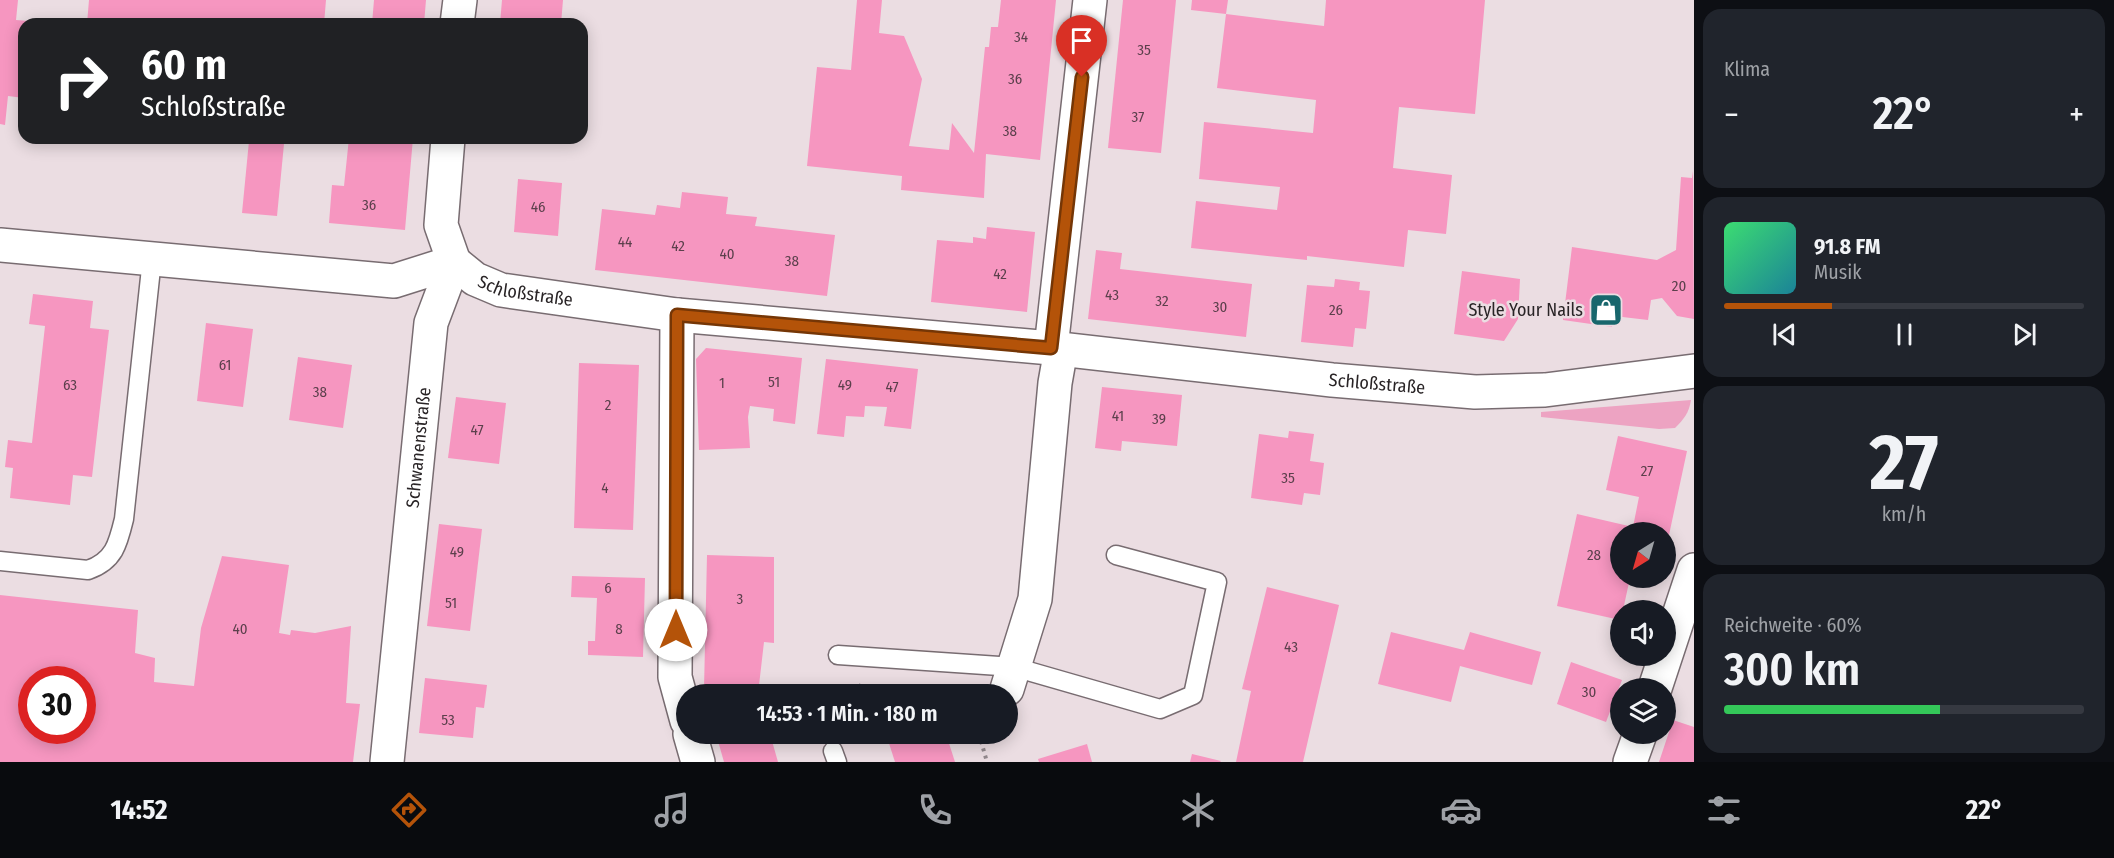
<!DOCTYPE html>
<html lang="de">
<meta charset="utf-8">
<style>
:root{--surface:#171b24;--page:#20242c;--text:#f1f3f6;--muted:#9ea1a6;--line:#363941;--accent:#b45309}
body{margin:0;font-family:"Fira Sans Condensed",sans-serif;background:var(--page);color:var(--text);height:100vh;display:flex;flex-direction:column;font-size:22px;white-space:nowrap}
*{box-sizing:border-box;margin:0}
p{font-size:20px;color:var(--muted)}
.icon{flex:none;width:33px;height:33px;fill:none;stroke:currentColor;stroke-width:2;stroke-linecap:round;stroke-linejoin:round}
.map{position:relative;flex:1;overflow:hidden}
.panel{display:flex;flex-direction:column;gap:9px;padding:9px;background:#0d0f14;width:420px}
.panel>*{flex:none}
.banner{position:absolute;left:18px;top:18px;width:570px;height:126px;border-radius:18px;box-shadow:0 3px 15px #0003;background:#202124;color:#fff;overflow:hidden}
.needle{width:39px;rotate:217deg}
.tools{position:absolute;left:1610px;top:522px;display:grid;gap:12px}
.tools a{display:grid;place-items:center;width:66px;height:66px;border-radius:50%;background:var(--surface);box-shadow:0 3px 15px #0003;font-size:30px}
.speed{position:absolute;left:18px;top:666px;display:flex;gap:12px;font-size:30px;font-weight:700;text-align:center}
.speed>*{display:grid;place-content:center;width:78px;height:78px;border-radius:50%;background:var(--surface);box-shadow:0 3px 15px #0003;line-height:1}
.speed .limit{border:9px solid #d22;background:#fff;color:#111}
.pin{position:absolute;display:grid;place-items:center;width:51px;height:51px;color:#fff;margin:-62px -26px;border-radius:50% 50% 50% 0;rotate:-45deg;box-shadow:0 0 6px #0007}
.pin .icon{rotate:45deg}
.me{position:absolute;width:66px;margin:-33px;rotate:0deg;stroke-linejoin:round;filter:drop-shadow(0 0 4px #0008)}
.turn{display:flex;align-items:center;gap:21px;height:126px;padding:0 24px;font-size:27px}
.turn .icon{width:78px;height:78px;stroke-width:2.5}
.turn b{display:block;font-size:42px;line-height:51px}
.big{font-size:45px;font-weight:600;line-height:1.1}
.panel .card{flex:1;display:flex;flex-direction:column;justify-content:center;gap:9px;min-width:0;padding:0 21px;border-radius:18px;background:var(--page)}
.panel .dial{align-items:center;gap:0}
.dial b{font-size:78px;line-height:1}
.song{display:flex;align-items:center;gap:18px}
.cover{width:72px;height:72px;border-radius:9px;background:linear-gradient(135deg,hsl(140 70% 55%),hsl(190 70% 35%))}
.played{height:6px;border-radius:3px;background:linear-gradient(90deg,var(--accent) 30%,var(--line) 30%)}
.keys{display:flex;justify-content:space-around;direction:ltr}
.heat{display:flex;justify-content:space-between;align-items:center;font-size:33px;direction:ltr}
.charge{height:9px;border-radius:4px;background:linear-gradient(90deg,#34c759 60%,var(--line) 0)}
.trip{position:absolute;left:676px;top:684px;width:342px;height:60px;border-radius:30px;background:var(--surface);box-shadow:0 3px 15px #0003;font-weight:600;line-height:60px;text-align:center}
.dock{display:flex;height:96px;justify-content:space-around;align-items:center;background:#090b0e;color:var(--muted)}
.dock .icon{width:42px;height:42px}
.dock .on{color:var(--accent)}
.dock b{font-size:27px;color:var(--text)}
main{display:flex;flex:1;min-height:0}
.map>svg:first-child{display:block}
.green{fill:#eda3c2}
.building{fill:#f696c0;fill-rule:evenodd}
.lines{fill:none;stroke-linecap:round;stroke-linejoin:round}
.service-casing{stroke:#786c71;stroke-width:21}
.minor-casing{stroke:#786c71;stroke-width:36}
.tertiary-casing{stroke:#786c71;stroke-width:36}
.secondary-casing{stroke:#786c71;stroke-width:36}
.path{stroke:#93898d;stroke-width:4;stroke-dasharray:3 4.5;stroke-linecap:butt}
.service{stroke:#fff;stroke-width:18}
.minor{stroke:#fff;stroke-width:33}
.tertiary{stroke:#fff;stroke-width:33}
.secondary{stroke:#fff;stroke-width:33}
.route-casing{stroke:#753606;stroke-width:15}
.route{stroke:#b45309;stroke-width:10}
.labels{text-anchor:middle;stroke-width:5;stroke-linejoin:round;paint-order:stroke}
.number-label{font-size:15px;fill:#5c404c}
.street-label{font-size:18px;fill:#292426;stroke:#ebdde2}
.poi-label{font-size:18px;fill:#292426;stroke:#ebdde2;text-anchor:end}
</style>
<main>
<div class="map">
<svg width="1694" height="762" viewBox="0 0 1694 762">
<rect width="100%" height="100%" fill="#ebdde2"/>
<path class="green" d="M1691 400C1689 413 1684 419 1675 428L1659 429 1541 417V412Z"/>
<g class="building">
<polygon points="0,0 18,0 16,20 42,22 42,24 24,24 24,98 8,96 5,125 0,124"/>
<polygon points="89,0 326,0 324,24 87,24"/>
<polygon points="374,0 426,0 424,24 372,24"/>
<polygon points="502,0 563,0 561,24 500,24"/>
<polygon points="857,0 882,0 879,33 904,36 922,79 909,146 949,150 952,123 974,153 985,47 989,47 991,27 998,27 1001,0 1056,0 1040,160 986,154 984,198 901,190 902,176 807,166 817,67 851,70"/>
<polygon points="1123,0 1176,0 1161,153 1108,148"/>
<polygon points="1192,0 1228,0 1226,14 1324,26 1326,0 1485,0 1475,114 1399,107 1393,168 1452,175 1446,234 1408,230 1404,267 1307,256 1307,260 1191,248 1196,201 1277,210 1280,187 1199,179 1204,122 1313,133 1316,100 1217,88 1226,14 1191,10"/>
<polygon points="349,138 413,138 405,230 329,223 332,185 344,186"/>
<polygon points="249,141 284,144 277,216 242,213"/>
<polygon points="1693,171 1694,319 1677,316 1662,298 1651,300 1648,320 1614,316 1612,327 1563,320 1572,247 1657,260 1676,250 1681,177 1692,178"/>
<polygon points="518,179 562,183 558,236 514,232"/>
<polygon points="682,192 728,197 726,214 757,217 755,226 835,235 827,296 595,270 602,209 655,215 657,205 680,208"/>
<polygon points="987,227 1035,232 1027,312 931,302 937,240 973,243 973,237 986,239"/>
<polygon points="1096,250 1122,253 1120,269 1252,284 1246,337 1088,319"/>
<polygon points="1462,271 1520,279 1518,319 1504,341 1454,334"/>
<polygon points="1335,279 1360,282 1359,290 1370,291 1366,329 1355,328 1353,347 1301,342 1307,285 1334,287"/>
<polygon points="33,294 93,301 90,328 109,330 92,477 73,475 70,505 10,498 13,468 5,467 8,440 32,443 45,326 29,324"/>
<polygon points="206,323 253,329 243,407 197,401"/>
<polygon points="706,348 802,358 795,424 773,421 774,409 750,406 748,417 750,448 699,450 696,359"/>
<polygon points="298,357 352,365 343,428 289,420"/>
<polygon points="826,359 918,369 911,429 884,426 887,407 865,406 864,417 846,416 844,437 817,434"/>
<polygon points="579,363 639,365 633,530 574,528"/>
<polygon points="1102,387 1182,395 1177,446 1122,441 1121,451 1095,448"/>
<polygon points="456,397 506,403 499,464 448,458"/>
<polygon points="1289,431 1314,434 1310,461 1324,463 1320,495 1304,493 1302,505 1251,498 1259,434 1288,438"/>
<polygon points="1618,436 1687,451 1669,535 1641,529 1640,532 1620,532 1620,578 1630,578 1623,610 1620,610 1620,620 1557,606 1577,514 1633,527 1639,497 1606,490"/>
<polygon points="439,524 482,529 470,631 427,626"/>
<polygon points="707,555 774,557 774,643 764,642 758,694 705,694 704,689"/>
<path d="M222 556 289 565 279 633 290 635 291 630 315 633 351 626 346 703 360 704 353 762H0V595L138 610 135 653 155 658 154 682 194 686 201 628ZM32 680H82V730H32Z"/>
<polygon points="572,576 645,578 643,657 588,655 588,641 595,641 597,598 571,597"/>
<polygon points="1267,587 1339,605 1303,762 1236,762 1251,691 1242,689"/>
<polygon points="1391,632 1464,650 1470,632 1541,652 1532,685 1460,666 1451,702 1378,684"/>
<polygon points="1571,662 1622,680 1606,722 1557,704"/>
<polygon points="425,678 487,685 484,708 476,707 473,738 419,733"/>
<polygon points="1673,720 1694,727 1694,762 1659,762"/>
<polygon points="716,734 770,734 778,762 724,762"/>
<polygon points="886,734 946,734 955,762 895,762"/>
<polygon points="1087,744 1092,762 1039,762 1038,759"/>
<polygon points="1192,754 1221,761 1220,762 1190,762"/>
</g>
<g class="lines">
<g class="service-casing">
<g id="service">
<path d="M0 561 88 570C114 561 118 544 124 519L152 259"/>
<polyline points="838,655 1014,667 1160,709 1193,695 1217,582 1116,555"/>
<polyline points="833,751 837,762"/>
</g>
</g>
<g class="minor-casing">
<g id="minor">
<polyline points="677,315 675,677 687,721"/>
<polyline points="1051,348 1090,0"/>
<polyline points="1007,689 1035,599 1055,383 1061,349"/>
<polyline points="690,734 698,762"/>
<path id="s1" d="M387 762 431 323 454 262"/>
</g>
</g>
<g class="tertiary-casing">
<g id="tertiary">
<polyline points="457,24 460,0"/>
<polyline points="448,138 441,225 454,262"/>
<polyline points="1655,688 1694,570"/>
<polyline points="1630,762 1640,734"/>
</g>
</g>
<g class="secondary-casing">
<g id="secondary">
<path id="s2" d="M0 245 394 281 454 262 475 279 501 290 677 315 1051 348 1332 380 1475 392 1545 390 1694 371"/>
</g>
</g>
<g class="path">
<polyline points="858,694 861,684"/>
<polyline points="979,734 987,762"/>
</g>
<use href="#service" class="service"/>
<use href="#minor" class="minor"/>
<use href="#tertiary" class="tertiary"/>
<use href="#secondary" class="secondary"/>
</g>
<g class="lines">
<g class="route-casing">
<polyline id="route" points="676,630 677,315 1051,348 1082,77"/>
</g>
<use href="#route" class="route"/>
</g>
<defs>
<g id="shop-square" transform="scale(1.725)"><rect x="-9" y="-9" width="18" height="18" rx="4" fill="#18666c" stroke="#ebdde2"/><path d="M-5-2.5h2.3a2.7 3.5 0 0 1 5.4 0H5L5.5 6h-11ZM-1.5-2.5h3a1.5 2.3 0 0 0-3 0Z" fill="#fff"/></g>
</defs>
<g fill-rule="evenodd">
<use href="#shop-square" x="1606" y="310"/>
</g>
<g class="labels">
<g class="number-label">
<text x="1021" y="42">34</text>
<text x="1144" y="55">35</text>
<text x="1015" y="84">36</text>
<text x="1138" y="122">37</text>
<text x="1010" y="136">38</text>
<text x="369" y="210">36</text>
<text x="538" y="212">46</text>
<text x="625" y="247">44</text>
<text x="678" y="251">42</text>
<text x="727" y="259">40</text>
<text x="792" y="266">38</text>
<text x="1000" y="279">42</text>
<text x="1679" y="291">20</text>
<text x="1112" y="300">43</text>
<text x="1162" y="306">32</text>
<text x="1220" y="312">30</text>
<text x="1336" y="315">26</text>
<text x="225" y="370">61</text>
<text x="774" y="387">51</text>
<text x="722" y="388">1</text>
<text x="70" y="390">63</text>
<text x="845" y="390">49</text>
<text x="892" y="392">47</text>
<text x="320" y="397">38</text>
<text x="608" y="410">2</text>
<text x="1118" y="421">41</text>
<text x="1159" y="424">39</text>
<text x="477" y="435">47</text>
<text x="1647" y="476">27</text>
<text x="1288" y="483">35</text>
<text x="605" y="493">4</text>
<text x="457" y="557">49</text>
<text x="1594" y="560">28</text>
<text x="608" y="593">6</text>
<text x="740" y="604">3</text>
<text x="451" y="608">51</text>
<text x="240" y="634">40</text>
<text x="619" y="634">8</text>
<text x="1291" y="652">43</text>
<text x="1589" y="697">30</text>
<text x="448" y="725">53</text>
</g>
<g class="street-label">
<text dy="6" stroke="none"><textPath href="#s2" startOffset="538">Schloßstraße</textPath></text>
<text dy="6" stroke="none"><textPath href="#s2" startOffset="1395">Schloßstraße</textPath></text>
<text dy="6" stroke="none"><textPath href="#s1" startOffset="316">Schwanenstraße</textPath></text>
</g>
<g class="poi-label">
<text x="1583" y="316">Style Your Nails</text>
</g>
</g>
</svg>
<div class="tools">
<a><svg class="needle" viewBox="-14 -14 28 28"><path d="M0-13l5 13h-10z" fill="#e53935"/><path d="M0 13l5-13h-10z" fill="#9ea1a6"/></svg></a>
<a><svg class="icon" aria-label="sound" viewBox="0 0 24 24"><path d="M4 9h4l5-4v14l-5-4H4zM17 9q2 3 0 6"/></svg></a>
<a><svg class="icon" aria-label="layers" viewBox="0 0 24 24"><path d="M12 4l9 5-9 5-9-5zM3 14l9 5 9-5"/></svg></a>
</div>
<div class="speed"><div class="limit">30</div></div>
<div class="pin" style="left:1082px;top:77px;background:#d93025"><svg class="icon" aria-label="arrive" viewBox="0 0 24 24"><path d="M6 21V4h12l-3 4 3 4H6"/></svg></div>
<svg class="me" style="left:676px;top:630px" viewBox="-20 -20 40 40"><circle r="19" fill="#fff"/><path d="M0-13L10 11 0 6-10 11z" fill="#b45309"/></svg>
<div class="trip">14:53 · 1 Min. · 180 m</div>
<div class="banner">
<div class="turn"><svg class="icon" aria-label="right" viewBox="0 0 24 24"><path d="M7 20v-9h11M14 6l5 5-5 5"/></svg><div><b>60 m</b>Schloßstraße</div></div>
</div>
</div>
<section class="panel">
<div class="card"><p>Klima</p>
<div class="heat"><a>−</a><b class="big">22°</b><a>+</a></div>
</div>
<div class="card">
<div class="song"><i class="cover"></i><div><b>91.8 FM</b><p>Musik</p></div></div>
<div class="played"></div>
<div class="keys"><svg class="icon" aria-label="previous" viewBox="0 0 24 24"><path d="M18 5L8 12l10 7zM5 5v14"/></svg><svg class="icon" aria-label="pause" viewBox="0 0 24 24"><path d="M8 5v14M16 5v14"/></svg><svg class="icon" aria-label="next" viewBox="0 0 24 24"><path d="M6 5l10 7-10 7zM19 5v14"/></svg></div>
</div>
<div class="card dial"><b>27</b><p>km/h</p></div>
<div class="card"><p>Reichweite · 60%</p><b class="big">300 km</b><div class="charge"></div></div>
</section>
</main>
<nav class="dock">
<b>14:52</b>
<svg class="icon on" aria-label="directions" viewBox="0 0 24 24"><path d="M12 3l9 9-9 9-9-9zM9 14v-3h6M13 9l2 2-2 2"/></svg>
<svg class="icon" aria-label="music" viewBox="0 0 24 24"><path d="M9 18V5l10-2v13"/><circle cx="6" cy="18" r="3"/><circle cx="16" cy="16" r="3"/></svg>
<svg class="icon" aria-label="phone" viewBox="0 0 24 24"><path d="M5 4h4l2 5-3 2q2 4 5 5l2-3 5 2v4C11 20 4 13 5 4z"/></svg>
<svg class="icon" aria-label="climate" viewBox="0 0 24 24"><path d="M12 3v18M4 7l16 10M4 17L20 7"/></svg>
<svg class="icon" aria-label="car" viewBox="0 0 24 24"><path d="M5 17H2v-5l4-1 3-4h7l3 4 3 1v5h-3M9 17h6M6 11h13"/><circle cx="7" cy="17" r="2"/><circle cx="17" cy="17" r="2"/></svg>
<svg class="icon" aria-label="filters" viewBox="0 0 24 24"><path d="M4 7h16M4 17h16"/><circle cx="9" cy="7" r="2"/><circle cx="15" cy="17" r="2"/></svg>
<b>22°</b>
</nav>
